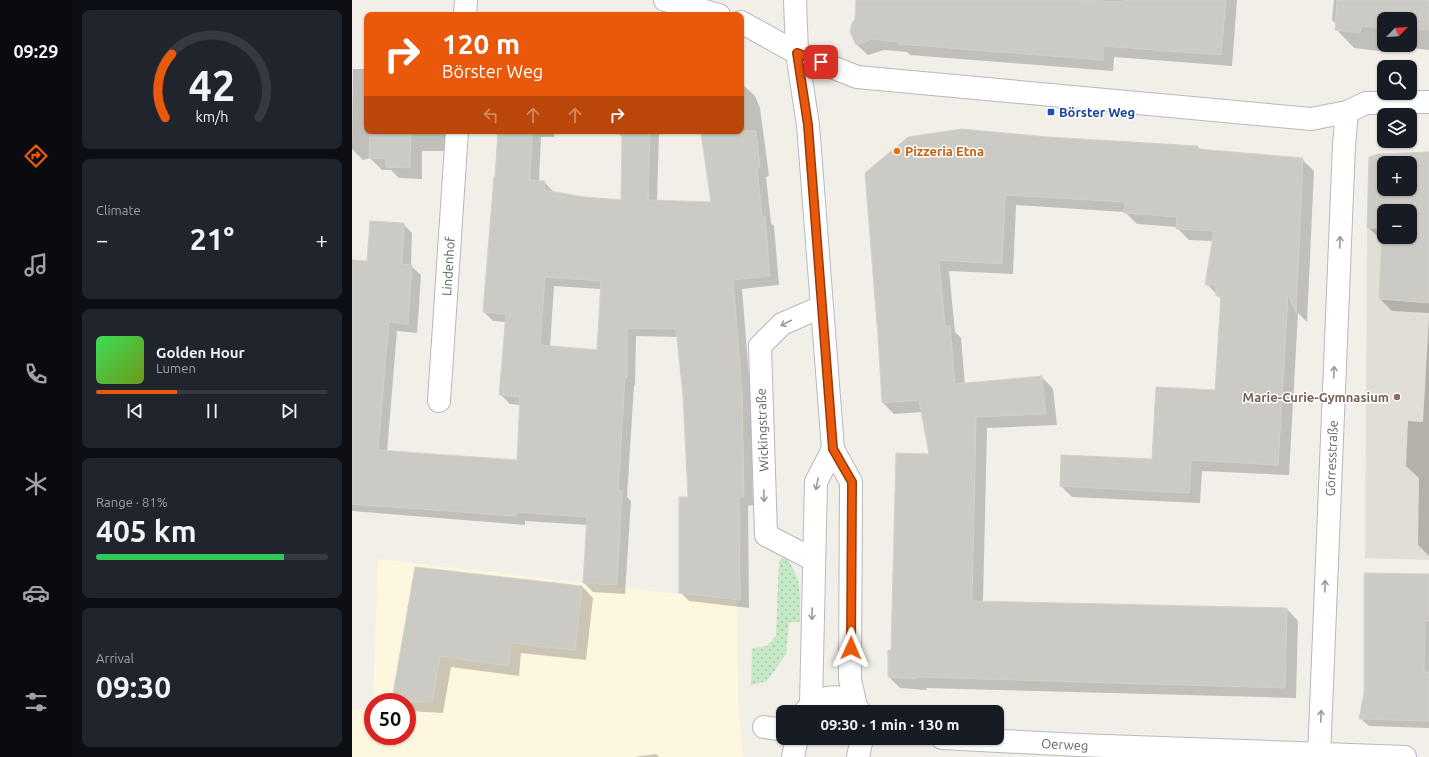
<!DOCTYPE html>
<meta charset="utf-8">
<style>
:root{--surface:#171b24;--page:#20242c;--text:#f1f3f6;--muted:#9ea1a6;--line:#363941;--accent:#ea580c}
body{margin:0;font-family:Ubuntu,sans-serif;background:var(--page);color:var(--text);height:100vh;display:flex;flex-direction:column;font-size:15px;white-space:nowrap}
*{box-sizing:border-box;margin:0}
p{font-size:13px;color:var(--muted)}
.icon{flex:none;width:22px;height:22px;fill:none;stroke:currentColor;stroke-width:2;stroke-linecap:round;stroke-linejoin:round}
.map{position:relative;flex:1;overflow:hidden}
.sheet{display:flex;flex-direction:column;gap:10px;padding:10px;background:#0d0f14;width:280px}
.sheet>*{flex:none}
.top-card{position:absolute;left:12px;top:12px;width:380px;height:122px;border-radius:8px;box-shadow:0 1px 3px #0004;background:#ea580c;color:#fff;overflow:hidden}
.needle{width:26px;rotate:66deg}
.fabs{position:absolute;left:1025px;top:12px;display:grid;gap:8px}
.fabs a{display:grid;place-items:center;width:40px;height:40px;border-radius:8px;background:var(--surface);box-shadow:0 1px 3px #0004;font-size:20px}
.speed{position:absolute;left:12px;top:693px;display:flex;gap:8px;font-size:20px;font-weight:700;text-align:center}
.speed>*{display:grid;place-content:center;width:52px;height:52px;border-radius:50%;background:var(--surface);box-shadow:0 1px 3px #0004;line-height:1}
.speed .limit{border:6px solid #d22;background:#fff;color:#111}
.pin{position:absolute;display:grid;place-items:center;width:34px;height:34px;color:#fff;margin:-17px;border-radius:8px;box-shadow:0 2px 6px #0006}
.me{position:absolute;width:44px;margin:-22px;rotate:1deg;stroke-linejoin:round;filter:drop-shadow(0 0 3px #0008)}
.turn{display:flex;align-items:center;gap:14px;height:84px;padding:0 12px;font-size:18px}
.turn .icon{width:52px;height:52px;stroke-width:2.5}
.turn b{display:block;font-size:28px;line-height:34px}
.lanes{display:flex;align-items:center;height:38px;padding:0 12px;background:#0003;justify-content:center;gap:20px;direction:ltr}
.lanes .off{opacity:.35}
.big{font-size:30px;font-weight:600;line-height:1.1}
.sheet .card{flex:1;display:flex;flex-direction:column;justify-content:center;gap:6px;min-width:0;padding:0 14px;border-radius:8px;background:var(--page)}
.sheet .dial{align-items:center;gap:0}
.dial svg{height:104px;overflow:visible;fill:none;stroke:var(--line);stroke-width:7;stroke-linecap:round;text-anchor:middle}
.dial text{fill:var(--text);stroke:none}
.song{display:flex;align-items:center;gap:12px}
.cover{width:48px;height:48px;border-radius:6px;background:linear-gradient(135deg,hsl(130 70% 55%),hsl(80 70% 35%))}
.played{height:4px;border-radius:2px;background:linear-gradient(90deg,var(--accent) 35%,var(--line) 35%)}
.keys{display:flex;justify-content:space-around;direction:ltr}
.heat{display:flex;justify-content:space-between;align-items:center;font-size:22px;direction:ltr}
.charge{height:6px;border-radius:3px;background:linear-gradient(90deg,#34c759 81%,var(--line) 0)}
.trip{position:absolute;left:424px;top:705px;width:228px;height:40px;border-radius:8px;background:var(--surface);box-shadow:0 1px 3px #0004;font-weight:600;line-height:40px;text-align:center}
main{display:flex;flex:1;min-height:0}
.dock{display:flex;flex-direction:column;width:72px;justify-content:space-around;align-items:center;background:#090b0e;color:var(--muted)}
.dock .icon{width:28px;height:28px}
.dock .selected{color:var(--accent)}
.dock b{font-size:18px;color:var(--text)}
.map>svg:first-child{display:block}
.commercial{fill:#fef7e0}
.education{fill:#e1ded6}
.grass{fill:url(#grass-dots)}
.shadow{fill:#0003;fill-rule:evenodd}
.building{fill:#cccac5;stroke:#d6d1c6;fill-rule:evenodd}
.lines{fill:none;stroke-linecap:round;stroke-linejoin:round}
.street-casing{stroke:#b5b8bc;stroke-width:24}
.secondary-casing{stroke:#b6babf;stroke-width:24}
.street{stroke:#fff;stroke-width:22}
.secondary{stroke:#fff;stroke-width:22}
.oneway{stroke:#979a9d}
.route-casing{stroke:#983908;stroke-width:10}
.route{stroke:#ea580c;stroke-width:7}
.transit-dot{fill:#1a4fb4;stroke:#fff;stroke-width:1.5}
.food-dot{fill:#e8710a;stroke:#fff;stroke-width:1.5}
.education-dot{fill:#8d6e63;stroke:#fff;stroke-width:1.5}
.labels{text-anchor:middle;stroke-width:3;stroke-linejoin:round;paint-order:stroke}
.transit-label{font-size:13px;font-weight:bold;fill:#164399;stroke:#fff;text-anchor:start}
.food-label{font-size:13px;font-weight:bold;fill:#c56008;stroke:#fff;text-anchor:start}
.street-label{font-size:13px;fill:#5f6368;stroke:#fff}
.education-label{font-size:13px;font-weight:bold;fill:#785e54;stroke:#fff;text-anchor:end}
</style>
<main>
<nav class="dock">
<b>09:29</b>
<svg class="icon selected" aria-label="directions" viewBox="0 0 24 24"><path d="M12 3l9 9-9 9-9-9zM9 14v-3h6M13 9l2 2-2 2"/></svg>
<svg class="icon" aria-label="music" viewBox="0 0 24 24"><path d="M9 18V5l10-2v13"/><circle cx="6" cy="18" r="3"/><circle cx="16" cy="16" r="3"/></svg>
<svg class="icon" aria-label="phone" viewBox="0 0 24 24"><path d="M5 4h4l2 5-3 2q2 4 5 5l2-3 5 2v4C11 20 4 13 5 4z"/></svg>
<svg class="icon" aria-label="climate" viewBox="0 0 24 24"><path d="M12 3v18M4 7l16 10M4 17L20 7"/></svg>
<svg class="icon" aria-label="car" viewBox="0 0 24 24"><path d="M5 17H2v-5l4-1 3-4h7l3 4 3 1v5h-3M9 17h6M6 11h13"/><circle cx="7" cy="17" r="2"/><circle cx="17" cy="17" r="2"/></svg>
<svg class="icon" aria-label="filters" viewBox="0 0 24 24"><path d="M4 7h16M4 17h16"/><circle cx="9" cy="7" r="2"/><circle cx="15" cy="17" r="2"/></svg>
</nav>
<section class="sheet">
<div class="card dial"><svg viewBox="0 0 100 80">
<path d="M14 69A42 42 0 1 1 86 69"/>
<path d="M14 69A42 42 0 0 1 19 20" stroke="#ea580c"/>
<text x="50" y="56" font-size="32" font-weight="700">42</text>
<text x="50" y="72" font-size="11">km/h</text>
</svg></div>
<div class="card"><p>Climate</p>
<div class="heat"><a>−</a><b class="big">21°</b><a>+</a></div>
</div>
<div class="card">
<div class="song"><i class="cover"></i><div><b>Golden Hour</b><p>Lumen</p></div></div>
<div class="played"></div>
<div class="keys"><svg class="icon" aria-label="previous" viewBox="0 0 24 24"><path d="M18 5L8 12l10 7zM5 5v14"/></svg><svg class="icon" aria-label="pause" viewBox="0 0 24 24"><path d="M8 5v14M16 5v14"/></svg><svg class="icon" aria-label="next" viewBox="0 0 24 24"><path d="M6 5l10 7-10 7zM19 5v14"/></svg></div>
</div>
<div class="card"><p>Range · 81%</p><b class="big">405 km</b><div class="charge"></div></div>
<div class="card"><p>Arrival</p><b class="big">09:30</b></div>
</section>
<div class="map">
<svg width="1077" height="757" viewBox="0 0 1077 757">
<defs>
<pattern id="grass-dots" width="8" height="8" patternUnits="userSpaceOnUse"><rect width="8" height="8" fill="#c5e8c5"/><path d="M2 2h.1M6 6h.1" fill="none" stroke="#a3c0a4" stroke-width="1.8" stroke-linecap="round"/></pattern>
</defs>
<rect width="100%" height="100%" fill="#f1efe8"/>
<polygon class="commercial" points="26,559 385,601 386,701 391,757 0,757 0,710 21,709 21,703 21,736 55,736 55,702 21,702"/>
<polygon class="education" points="1077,227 1077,560 1013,558 1015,228 1032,228 1032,237 1058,237"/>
<polygon class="grass" points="430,558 436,559 446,579 448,596 448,622 437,622 434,654 415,681 399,685 400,648 415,646 424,636 427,562"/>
<g class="shadow">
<polygon points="505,0 885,0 880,66 762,57 761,71 558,55 555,52 532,50 516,55 505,45 504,19"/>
<polygon points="982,0 1077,0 1077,50 1035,45 1058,45 1058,19 1032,19 1032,45 1027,44 1027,51 1002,48 984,29 984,24 980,20"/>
<polygon points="1,69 15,69 15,131 97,131 96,151 70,151 70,179 47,178 39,170 30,170 18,158 11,160 0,149"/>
<path d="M389 83 403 96 408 108 417 176 414 177 419 223 422 226 427 285 390 289 399 402 401 505 396 506 397 608 337 601 328 592 337 498 332 395 326 337 284 336 283 386 282 385 275 497 279 501 273 594 241 592 232 583 236 525 173 521V525L0 511V261L16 262 51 224 60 233 59 266 69 275 65 333 45 331 35 452 166 461 168 405 158 404 149 395 154 322 141 321 132 312 144 178 147 131H389ZM203 131 264 132 271 137 270 202 232 198 201 193V191L192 182 187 181 189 137H202ZM307 133 350 134 360 203 305 201ZM202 286 249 289 246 351 198 347Z"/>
<polygon points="696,138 846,147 849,150 950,159 962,171 955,322 946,313 937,475 850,471 848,503 720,497 709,486 710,456 801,460 864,391 870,300 855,284 861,241 837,240 826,229 826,227 785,224 773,212 664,205 661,274 597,271 603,332 609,338 613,385 690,377 701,389 705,425 635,428 631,602 935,609 946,621 944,698 574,688 575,690 548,688 537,677 540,651 579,455 571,412 542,414 531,403 527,335 514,173"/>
<path d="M1077 153V313L1040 311 1028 299 1031 239H1028L1016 227 1018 158ZM1032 163H1058V189H1032ZM1032 211H1058V237H1032Z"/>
<polygon points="1077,316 1077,556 1066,545 1067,478 1054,466 1056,421 1071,422"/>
<polygon points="64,569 230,586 241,598 234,660 169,653 167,676 99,667 91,713 55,711 55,702 44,702 41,699"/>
<polygon points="1077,575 1077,728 1017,726 1008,718"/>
<polygon points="304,754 307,757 282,757"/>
</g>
<g class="building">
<polygon points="504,0 726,0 772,2 772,0 874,0 869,55 751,46 751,60 546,44 545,42 520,39 504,45 498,32 500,23 503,19"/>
<polygon points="985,0 1077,0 1077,30 1063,28 1062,32 1058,31 1058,19 1032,19 1032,28 1009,26 1008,33 983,30"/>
<polygon points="610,129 696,137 846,146 846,149 951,158 944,313 936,294 926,465 839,460 837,493 708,486 709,455 800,459 804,387 863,390 869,296 864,296 864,285 853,285 862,231 824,229 825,217 772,213 773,202 653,195 650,264 587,260 593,326 598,326 603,384 690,376 694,414 624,417 620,601 935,608 933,688 564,677 564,679 536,677 536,650 539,650 544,453 577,454 567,400 530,403 526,336 513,173 556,137"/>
<polygon points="18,131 59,131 58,168 34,167 34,159 17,158"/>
<path d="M146 131H180L178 180 193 181 192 190 232 197 269 200 270 131H298L296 200 359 202 349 133H351V131H404L408 167 405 168 410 216H413L418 276 381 280 390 392 392 497H387L388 600 327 593V497H336L331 395 324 329 275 328V377H273L266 491H270L265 585 231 583 235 517 164 512V516L0 504V260L15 261 18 221 52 223 50 264 60 265 56 324 37 322 26 450 165 460 168 397 147 395 154 314 131 312 142 177H143ZM193 277 249 281 245 350 188 345Z"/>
<path d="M1077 152V303L1027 299 1030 228H1015L1017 157 1027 154ZM1032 163H1058V189H1032ZM1032 211H1058V237H1032Z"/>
<polygon points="63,567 230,586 223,650 159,643 156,666 88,656 80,702 40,700"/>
<polygon points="1012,573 1077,574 1077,621 1073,621 1072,672 1077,672 1077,721 1007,719 1012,693"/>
</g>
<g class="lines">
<g class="street-casing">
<g id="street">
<polyline points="113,15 114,0"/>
<polyline points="445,53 505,77 959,119 995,112 1014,103 1077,102"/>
<path id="s1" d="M87 401 105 131"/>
<polyline points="462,560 414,535 408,346 430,324 469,307"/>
<polyline points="412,727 431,730"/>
<path id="s2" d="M967 757 992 145 995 112"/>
</g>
</g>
<g class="secondary-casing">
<g id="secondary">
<polyline points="313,0 367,15"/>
<polyline points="443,0 445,53 456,125 481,449 499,482 498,679 504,707"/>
<polyline points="389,22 445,53"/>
<polyline points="459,705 464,482 481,449"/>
<path d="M453 712C466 693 495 692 508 712"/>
<path id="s3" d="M590 738 727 745 1053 757"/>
<polyline points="441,757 445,738"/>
<polyline points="506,757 510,738"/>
</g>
</g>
<use href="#street" class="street"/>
<use href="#secondary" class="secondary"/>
</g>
<defs><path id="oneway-shaft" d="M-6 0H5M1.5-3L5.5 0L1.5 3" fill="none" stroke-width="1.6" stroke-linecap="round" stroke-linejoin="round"/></defs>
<g class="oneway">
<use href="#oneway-shaft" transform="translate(988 242) rotate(-88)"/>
<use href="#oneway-shaft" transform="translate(434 323) rotate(153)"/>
<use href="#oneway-shaft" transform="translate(982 372) rotate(-88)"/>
<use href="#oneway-shaft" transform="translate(465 484) rotate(101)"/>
<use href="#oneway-shaft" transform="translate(412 496) rotate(88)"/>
<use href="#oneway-shaft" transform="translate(973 586) rotate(-88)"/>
<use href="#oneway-shaft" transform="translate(460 614) rotate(92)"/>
<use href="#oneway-shaft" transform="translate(969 716) rotate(-88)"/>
</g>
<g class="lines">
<g class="route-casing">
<polyline id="route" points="469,62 445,53 456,125 481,449 500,482 499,648"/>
</g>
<use href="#route" class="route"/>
</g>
<rect class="transit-dot" x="695" y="108" width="8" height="8" rx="2"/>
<circle class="food-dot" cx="545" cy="151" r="4"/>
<circle class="education-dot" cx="1045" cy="397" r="4"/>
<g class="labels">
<g class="transit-label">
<text x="707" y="117">Börster Weg</text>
</g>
<g class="food-label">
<text x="553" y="156">Pizzeria Etna</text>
</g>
<g class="street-label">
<text dy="5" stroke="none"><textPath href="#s1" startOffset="135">Lindenhof</textPath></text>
<text transform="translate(410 430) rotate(-92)" y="5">Wickingstraße</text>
<text dy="5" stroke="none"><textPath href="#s2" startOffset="299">Görresstraße</textPath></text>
<text dy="5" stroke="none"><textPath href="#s3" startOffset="123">Oerweg</textPath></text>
</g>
<g class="education-label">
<text x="1037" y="402">Marie-Curie-Gymnasium</text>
</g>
</g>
</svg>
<div class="fabs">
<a><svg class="needle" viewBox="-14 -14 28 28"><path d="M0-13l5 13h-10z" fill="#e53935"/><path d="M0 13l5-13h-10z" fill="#9ea1a6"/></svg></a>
<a><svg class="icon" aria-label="search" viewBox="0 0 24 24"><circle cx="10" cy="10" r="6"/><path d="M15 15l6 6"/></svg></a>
<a><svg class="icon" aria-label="layers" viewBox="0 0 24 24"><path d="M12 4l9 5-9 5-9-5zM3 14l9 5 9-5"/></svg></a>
<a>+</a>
<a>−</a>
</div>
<div class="speed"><div class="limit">50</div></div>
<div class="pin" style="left:469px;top:62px;background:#d93025"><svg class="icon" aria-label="arrive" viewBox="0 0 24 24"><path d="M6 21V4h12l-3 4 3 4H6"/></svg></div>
<svg class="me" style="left:499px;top:648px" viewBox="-20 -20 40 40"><path d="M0-17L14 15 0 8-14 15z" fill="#ea580c" stroke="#fff" stroke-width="4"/></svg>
<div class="trip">09:30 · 1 min · 130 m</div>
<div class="top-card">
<div class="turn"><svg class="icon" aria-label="right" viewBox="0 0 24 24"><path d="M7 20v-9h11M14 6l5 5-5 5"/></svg><div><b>120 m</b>Börster Weg</div></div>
<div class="lanes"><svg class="icon off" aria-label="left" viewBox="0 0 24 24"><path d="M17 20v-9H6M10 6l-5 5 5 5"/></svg><svg class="icon off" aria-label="ahead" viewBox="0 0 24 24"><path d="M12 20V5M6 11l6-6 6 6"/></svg><svg class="icon off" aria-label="ahead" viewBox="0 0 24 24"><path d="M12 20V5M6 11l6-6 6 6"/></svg><svg class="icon" aria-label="right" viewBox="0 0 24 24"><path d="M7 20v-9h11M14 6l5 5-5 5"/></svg></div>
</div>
</div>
</main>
